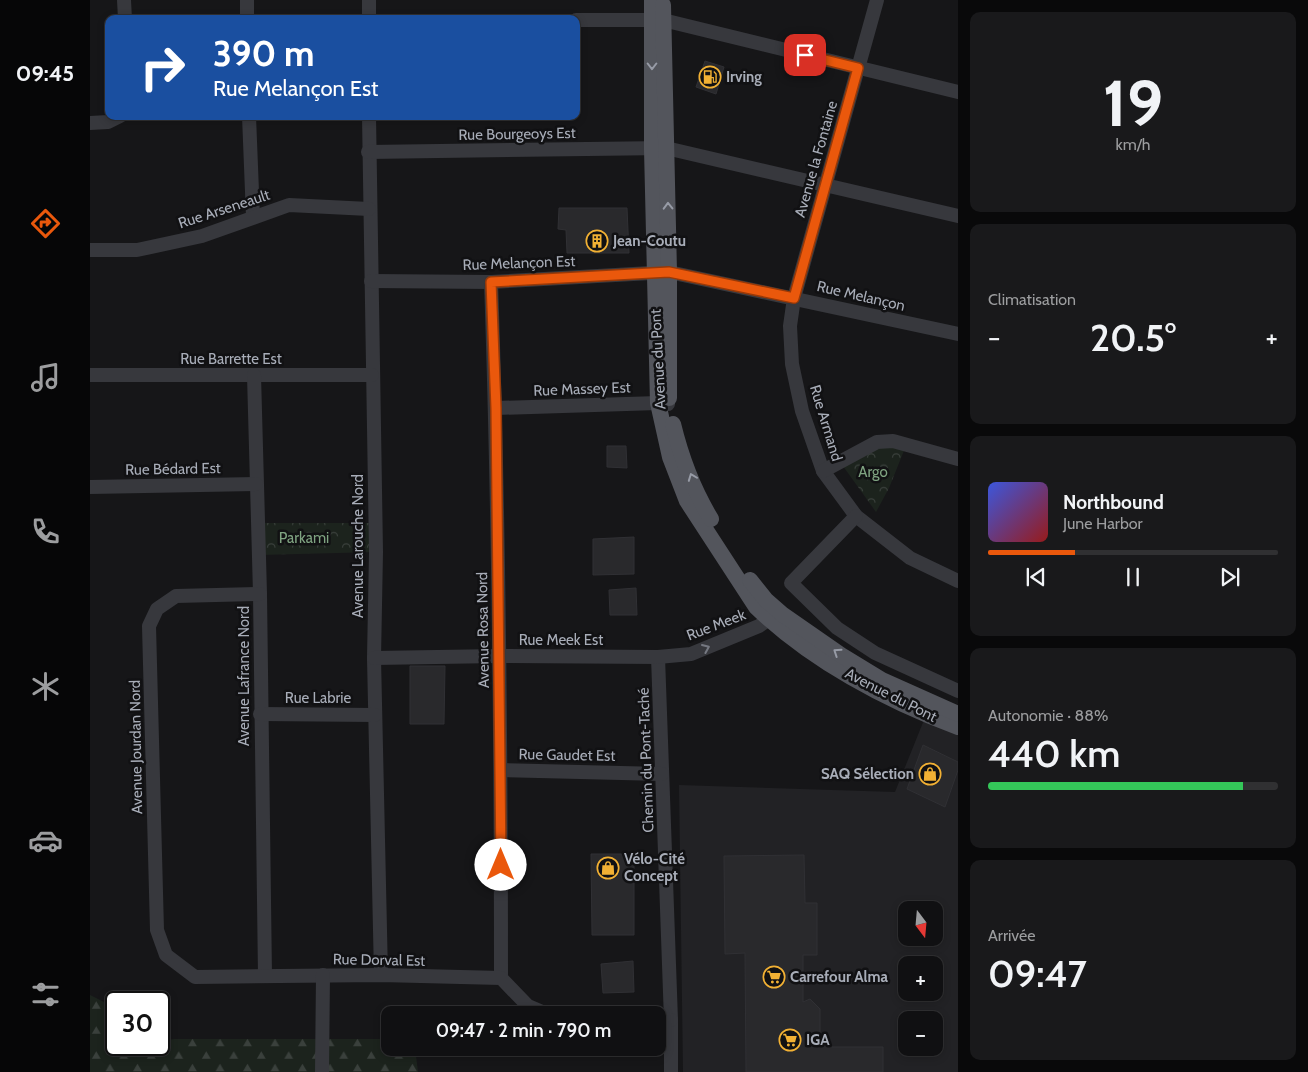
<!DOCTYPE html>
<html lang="fr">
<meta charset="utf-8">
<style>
:root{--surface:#101012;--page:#19191b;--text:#f1f3f6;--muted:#9c9d9f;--line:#303032;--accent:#ea580c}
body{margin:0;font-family:Cabin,sans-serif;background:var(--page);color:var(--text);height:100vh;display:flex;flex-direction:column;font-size:19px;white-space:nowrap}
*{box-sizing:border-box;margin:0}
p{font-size:16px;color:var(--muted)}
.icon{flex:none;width:28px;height:28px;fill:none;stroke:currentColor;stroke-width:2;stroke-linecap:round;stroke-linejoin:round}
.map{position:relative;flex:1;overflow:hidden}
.drawer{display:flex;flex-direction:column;gap:12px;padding:12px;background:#09090a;width:350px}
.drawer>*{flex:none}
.banner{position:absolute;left:15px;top:15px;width:475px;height:105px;border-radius:10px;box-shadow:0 2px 8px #0003,0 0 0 1px var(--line);background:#1a4fa0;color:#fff;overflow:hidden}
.needle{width:32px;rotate:164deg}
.buttons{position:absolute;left:808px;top:901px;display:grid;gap:10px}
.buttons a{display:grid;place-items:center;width:45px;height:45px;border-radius:10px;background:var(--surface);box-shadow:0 2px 8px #0003,0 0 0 1px var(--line);font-size:25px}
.speed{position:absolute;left:15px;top:991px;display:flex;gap:10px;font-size:25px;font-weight:700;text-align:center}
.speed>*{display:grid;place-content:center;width:65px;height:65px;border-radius:50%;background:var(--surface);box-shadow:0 2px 8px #0003,0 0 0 1px var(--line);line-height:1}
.speed .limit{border:2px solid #111;border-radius:8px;background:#fff;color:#111}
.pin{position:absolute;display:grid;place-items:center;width:42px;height:42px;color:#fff;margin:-21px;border-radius:10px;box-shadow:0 2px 8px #0006}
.me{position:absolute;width:55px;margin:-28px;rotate:0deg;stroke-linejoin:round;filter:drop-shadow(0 0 4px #0008)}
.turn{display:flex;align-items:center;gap:18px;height:105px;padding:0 25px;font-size:22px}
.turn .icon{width:65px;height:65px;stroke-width:2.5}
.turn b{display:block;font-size:35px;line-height:42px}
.big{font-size:38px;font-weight:600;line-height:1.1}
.drawer .card{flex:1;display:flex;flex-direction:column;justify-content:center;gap:8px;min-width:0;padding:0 18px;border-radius:10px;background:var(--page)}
.drawer .dial{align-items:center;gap:0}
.dial b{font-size:65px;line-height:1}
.song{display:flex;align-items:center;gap:15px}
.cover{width:60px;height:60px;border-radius:8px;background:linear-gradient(135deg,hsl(230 70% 55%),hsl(0 70% 35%))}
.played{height:5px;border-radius:2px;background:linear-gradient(90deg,var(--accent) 30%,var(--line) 30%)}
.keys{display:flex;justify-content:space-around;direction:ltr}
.heat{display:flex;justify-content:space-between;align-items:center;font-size:28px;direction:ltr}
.charge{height:8px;border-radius:4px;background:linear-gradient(90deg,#34c759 88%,var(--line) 0)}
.trip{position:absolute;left:291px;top:1006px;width:285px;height:50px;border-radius:10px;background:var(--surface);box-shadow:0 2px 8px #0003,0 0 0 1px var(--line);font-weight:600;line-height:50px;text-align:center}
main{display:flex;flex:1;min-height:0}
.tabs{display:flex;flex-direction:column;width:90px;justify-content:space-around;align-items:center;background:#060607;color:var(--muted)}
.tabs .icon{width:35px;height:35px}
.tabs .active{color:var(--accent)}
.tabs b{font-size:22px;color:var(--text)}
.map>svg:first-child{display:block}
.built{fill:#222225;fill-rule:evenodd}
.forest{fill:url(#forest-firs)}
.park{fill:url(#park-crowns)}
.building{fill:#29292c;stroke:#303034}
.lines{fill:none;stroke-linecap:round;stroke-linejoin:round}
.minor{stroke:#37383d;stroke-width:14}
.major{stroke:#53555c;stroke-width:16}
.oneway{stroke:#979ba6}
.oneway2{stroke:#757881}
.route-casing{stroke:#983908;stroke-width:12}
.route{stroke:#ea580c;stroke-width:9}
.labels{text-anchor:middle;stroke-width:5;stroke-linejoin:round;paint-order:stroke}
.poi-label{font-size:15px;font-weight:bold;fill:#a8adb8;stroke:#111113;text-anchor:start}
.street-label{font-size:15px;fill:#a8adb8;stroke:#111113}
.park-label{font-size:15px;fill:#7fa381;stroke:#111113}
</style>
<main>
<nav class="tabs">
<b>09:45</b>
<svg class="icon active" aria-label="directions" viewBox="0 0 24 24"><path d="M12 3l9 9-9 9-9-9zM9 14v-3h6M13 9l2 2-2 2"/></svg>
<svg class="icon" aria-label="music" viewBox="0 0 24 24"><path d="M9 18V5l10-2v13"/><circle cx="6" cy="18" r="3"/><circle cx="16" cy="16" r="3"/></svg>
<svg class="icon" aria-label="phone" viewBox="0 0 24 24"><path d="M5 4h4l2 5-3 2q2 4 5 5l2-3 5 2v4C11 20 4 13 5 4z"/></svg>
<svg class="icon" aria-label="climate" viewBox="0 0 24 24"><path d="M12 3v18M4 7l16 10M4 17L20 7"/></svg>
<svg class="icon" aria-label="car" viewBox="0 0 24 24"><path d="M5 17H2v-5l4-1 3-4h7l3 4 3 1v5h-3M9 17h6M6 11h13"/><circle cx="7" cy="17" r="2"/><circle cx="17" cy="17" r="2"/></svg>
<svg class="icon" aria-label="filters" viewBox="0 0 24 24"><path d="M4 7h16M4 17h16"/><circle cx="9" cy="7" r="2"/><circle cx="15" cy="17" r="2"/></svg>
</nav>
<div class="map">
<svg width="868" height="1072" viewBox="0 0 868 1072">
<defs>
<pattern id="forest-firs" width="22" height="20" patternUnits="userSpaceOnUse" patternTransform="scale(1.25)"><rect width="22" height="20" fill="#1c231d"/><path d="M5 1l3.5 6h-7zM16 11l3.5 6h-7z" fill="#3a403c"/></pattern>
<pattern id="park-crowns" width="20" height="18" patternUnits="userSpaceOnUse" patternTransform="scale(1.25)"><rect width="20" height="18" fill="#1c231d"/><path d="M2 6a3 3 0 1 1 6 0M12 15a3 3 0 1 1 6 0" fill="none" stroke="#3a403c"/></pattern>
</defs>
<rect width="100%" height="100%" fill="#161618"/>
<path class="built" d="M838 710 868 725V1072H593L589 785 805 792ZM816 910H844V938H816ZM816 965H844V992H816ZM816 1020H844V1048H816Z"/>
<polygon class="forest" points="0,995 18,1004 26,1021 26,1045 69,1045 69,1041 85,1039 300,1039 300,1048 325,1048 328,1072 0,1072"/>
<g class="park">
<polygon points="794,444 815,448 799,488 786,512 753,466"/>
<polygon points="167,523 285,523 286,552 168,555"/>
</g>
<g class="building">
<polygon points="615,61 634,67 626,94 606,87"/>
<polygon points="469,208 537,208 539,253 477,253 476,230 468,229"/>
<polygon points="517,446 536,446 537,468 517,467"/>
<polygon points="544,537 544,574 503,575 503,539"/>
<polygon points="546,588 547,615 520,615 519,590"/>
<polygon points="320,666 355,666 354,724 320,724"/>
<polygon points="833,745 868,762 868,770 855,807 817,789"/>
<polygon points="501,854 544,854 544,935 502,935"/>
<polygon points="714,855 715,903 727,903 727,955 713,955 713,1002 720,999 730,1009 730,1036 742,1047 793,1047 793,1072 656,1072 655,953 635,954 634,856"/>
<polygon points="543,961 544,992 513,993 511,964"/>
</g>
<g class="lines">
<g class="minor">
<polyline points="34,0 35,19"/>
<polyline points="157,0 157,19"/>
<polyline points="279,0 279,19"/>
<polyline points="787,0 704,298 700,326 702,364 712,411 733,471 766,516 820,558 868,581"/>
<polyline points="486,20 573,20 868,92"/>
<polyline points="159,116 163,217"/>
<polyline points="279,116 286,552 284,658 291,975"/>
<polyline points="0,123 18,122 30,116"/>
<polyline points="278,152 576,148 868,216"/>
<polyline points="0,250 47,250 112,236 199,205 279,209"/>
<polyline points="281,281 401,282 579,272 868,334"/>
<path d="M401 282C409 514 411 746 411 978"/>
<polyline points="0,375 282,375"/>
<polyline points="164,375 170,594 175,976"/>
<polyline points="406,408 568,403 578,404"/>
<polyline points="733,471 787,442 803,441 868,459"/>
<polyline points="0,487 166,484"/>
<polyline points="766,516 701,583 747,628 785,653 868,691"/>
<polyline points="170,594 86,596 67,609 59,626 67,930 76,955 105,977 291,975 411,978 438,1006 459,1015"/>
<polyline points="568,657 581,1020 581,1072"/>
<polyline points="284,658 409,656 568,657 601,654 669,626 679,619 687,616"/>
<polyline points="170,714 285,715"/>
<polyline points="411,770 572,774"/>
<polyline points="568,1020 581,1020"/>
<polyline points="232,1072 233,975"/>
</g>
<g class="major">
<path d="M562 0V149L568 403 580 457 597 501 666 607C721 660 797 701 868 727"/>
<polyline points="573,5 579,272 579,398"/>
<path d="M583 424C591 457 604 491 621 519"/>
<polyline points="660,580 676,600 692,614 751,655 792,680 868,714"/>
</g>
</g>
<defs><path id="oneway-chevron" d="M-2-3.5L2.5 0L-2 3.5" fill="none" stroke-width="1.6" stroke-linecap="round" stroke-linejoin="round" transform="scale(1.25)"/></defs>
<g class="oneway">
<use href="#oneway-chevron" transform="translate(562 66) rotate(90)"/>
<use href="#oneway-chevron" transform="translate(578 206) rotate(-91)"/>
<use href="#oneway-chevron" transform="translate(602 477) rotate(-111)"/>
<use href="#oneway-chevron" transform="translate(747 652) rotate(-146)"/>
</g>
<use class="oneway2" href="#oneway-chevron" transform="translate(616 648) rotate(-23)"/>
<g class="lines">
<g class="route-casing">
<polyline id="route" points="411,865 406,408 401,282 579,272 704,298 768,68 715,55"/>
</g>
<use href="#route" class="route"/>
</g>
<defs>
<g id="fuel-ring" transform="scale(1.125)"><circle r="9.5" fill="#111113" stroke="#f2b134" stroke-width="1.5"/><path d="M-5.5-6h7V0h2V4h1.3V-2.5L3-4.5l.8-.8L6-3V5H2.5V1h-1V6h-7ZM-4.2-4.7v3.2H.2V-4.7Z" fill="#f2b134"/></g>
<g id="building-ring" transform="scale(1.125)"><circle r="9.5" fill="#111113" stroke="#f2b134" stroke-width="1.5"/><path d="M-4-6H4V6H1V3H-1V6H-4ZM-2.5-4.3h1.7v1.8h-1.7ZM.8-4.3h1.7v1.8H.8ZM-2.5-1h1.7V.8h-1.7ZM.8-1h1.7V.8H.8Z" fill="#f2b134"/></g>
<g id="shop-ring" transform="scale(1.125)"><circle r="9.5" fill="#111113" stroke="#f2b134" stroke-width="1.5"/><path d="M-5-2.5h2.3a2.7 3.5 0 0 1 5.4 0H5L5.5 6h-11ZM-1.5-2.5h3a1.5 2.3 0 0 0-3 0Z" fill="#f2b134"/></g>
<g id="supermarket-ring" transform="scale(1.125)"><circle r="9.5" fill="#111113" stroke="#f2b134" stroke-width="1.5"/><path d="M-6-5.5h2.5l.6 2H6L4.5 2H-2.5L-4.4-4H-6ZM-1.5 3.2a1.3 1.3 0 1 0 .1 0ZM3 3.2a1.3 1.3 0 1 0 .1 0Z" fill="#f2b134"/></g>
</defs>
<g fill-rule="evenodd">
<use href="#fuel-ring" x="620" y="77"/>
<use href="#building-ring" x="507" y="241"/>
<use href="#shop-ring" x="840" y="774"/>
<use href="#shop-ring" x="518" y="868"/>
<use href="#supermarket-ring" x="684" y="977"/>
<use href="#supermarket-ring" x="700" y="1040"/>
</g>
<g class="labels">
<g class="poi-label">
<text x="636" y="82">Irving</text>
<text x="523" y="246">Jean-Coutu</text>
<text x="824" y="779" text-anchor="end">SAQ Sélection</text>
<text x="534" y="864">Vélo-Cité<tspan x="534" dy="17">Concept</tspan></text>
<text x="700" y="982">Carrefour Alma</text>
<text x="716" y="1045">IGA</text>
</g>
<g class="street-label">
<text transform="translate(427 134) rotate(-1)" y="5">Rue Bourgeoys Est</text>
<text transform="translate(726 159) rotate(-74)" y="5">Avenue la Fontaine</text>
<text transform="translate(134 209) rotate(-18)" y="5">Rue Arseneault</text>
<text transform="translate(429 263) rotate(-2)" y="5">Rue Melançon Est</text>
<text transform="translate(771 296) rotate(13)" y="5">Rue Melançon</text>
<text x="141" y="364">Rue Barrette Est</text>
<text transform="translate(568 359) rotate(-93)" y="5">Avenue du Pont</text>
<text transform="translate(492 389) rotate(-2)" y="5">Rue Massey Est</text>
<text transform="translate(736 423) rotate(73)" y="5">Rue Armand</text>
<text transform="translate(83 469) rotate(-1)" y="5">Rue Bédard Est</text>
<text transform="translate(268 546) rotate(-90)" y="5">Avenue Larouche Nord</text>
<text transform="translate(626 625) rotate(-21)" y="5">Rue Meek</text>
<text transform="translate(393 630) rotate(-91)" y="5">Avenue Rosa Nord</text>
<text x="471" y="645">Rue Meek Est</text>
<text transform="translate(154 676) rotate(-90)" y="5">Avenue Lafrance Nord</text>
<text transform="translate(801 695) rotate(27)" y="5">Avenue du Pont</text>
<text x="228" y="703">Rue Labrie</text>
<text transform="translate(46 747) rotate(-91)" y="5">Avenue Jourdan Nord</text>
<text transform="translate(477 755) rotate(1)" y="5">Rue Gaudet Est</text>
<text transform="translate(556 760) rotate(-92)" y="5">Chemin du Pont-Taché</text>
<text transform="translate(289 960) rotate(1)" y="5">Rue Dorval Est</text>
</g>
<g class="park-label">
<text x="783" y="477">Argo</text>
<text x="214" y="543">Parkami</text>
</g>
</g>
</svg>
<div class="buttons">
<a><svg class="needle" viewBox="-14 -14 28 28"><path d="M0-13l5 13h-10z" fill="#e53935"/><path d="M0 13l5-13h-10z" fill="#9c9d9f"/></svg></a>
<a>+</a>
<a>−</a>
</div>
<div class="speed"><div class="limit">30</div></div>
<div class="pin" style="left:715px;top:55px;background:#d93025"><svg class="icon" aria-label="arrive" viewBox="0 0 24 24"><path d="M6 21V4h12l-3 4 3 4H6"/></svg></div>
<svg class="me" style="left:411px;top:865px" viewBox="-20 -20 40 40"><circle r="19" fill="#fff"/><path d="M0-13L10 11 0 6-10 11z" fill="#ea580c"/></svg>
<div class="trip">09:47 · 2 min · 790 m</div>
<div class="banner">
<div class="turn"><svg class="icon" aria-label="right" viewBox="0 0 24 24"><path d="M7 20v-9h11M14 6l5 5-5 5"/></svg><div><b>390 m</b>Rue Melançon Est</div></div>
</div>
</div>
<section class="drawer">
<div class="card dial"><b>19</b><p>km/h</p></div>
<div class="card"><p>Climatisation</p>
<div class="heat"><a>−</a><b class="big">20.5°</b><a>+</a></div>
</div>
<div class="card">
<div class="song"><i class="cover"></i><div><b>Northbound</b><p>June Harbor</p></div></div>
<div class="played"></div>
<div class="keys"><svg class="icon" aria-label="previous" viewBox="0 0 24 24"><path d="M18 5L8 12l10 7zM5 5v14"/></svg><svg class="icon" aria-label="pause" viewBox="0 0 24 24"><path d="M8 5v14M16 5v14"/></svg><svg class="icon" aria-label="next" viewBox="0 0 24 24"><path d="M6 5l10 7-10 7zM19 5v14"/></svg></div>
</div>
<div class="card"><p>Autonomie · 88%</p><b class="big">440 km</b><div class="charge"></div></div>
<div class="card"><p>Arrivée</p><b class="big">09:47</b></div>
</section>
</main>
